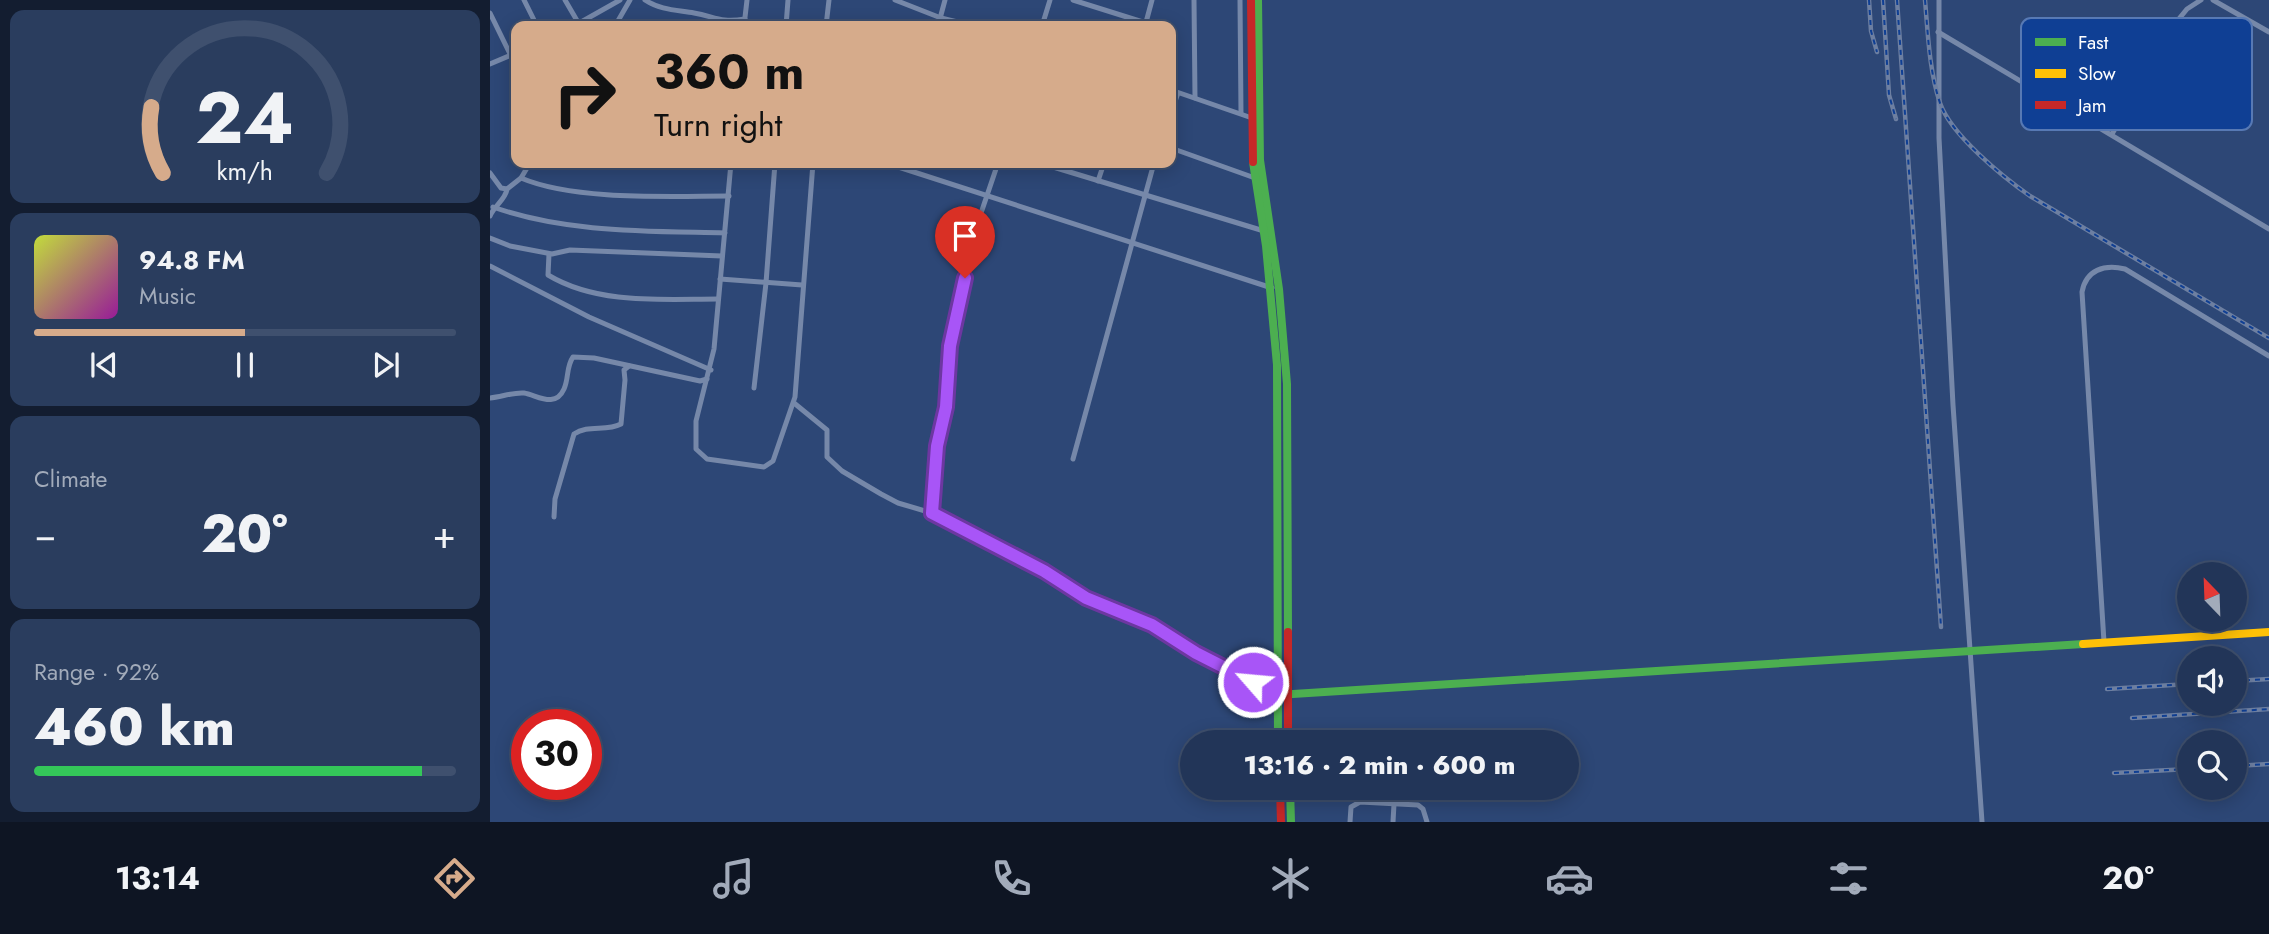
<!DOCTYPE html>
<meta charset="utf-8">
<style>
:root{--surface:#223558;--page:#2a3d5e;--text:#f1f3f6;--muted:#a2abba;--line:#3f506e;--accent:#d6ab8b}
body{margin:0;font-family:Jost,sans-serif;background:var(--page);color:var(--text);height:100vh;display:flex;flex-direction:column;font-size:26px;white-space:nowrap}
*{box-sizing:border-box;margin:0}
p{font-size:23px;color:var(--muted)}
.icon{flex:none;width:38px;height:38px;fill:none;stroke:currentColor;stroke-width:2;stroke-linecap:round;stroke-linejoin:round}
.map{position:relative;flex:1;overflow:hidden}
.details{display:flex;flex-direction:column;gap:10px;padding:10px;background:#131d30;width:490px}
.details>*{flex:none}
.banner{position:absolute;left:21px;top:21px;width:665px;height:147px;border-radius:14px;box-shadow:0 4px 18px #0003,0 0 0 2px var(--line);background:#d6ab8b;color:#111;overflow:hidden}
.needle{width:46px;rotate:337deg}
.buttons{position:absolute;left:1687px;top:562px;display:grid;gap:14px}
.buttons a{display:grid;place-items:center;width:70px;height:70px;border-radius:50%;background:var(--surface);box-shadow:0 4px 18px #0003,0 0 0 2px var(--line);font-size:35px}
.speed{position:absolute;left:21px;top:709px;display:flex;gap:14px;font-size:35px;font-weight:700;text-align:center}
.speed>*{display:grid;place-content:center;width:91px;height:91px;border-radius:50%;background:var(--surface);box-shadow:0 4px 18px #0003,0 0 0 2px var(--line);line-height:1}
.speed .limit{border:10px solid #d22;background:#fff;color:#111}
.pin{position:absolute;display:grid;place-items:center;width:60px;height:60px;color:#fff;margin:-72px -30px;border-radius:50% 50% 50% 0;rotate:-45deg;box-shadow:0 0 7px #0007}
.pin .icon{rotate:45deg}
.me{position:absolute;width:77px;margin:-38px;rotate:297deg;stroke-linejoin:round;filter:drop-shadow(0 0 5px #0008)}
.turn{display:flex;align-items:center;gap:24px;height:147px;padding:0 28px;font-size:32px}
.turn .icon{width:91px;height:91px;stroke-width:2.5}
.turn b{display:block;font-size:49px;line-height:60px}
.big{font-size:52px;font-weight:800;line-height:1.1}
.details .tile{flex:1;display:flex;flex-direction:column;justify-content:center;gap:10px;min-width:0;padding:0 24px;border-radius:14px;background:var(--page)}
.details .dial{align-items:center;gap:0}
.dial svg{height:182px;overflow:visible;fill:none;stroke:var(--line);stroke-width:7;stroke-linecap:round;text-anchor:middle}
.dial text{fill:var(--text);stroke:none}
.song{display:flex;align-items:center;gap:21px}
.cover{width:84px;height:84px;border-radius:10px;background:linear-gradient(135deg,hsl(70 70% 55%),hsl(300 70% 35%))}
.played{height:7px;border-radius:4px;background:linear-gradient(90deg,var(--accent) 50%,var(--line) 50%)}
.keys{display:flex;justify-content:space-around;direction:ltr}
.heat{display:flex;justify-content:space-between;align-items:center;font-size:38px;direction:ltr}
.charge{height:10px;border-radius:5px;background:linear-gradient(90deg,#34c759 92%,var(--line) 0)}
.trip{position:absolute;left:690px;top:730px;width:399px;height:70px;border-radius:35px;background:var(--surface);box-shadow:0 4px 18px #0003,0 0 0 2px var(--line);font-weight:800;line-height:70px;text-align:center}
.menu{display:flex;height:112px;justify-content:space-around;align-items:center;background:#0e1523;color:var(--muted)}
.menu .icon{width:49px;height:49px}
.menu .active{color:var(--accent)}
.menu b{font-size:32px;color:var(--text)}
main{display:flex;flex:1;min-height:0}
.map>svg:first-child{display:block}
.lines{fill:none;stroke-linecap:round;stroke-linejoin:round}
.street{stroke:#7688a9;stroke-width:5}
.fast{stroke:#4caf50;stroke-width:8}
.slow{stroke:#ffc107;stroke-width:8}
.jam{stroke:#c62828;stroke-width:8}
.rail-casing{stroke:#6d7fa1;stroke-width:4.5}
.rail{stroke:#0f3f94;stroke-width:2;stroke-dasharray:5;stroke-linecap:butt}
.route-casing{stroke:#6d37a1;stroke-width:18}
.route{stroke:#a855f7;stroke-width:12}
.key{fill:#0f3f94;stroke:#5779b4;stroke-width:2}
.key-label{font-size:19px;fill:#fff}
</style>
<main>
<section class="details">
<div class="tile dial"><svg viewBox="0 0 100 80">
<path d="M14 69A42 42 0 1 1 86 69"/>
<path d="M14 69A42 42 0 0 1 9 40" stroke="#d6ab8b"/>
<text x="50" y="56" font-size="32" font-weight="700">24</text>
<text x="50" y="72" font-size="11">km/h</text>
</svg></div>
<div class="tile">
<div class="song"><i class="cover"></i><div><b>94.8 FM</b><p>Music</p></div></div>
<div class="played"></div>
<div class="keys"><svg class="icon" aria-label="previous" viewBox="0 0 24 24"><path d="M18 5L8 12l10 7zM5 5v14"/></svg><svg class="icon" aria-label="pause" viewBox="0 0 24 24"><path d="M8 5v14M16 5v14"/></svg><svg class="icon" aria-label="next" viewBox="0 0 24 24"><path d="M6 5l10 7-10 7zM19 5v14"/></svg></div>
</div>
<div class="tile"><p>Climate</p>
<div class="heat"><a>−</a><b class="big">20°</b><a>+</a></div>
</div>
<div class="tile"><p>Range · 92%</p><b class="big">460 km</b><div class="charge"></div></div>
</section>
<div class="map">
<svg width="1779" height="822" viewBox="0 0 1779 822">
<rect width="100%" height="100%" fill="#2d4776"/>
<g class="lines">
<g class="street">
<polyline points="34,0 47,26"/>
<polyline points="75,0 89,24"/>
<path d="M155 0C170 10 187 10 204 13 226 17 230 23 255 19"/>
<polyline points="405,0 451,18 484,26"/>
<polyline points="583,0 656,23"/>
<polyline points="704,0 705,98"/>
<polyline points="750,0 751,113"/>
<polyline points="1449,0 1449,138 1463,405 1492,822"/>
<polyline points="1723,0 1779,32"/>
<polyline points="0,13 21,56"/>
<polyline points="84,26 130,0"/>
<polyline points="125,26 140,0"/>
<polyline points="254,26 257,0"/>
<polyline points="296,26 298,0"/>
<polyline points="336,26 339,0"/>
<polyline points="448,26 455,0"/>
<polyline points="552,26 560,0"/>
<polyline points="655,26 662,0"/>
<polyline points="1448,32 1779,229"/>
<polyline points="0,64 26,53"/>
<polyline points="681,90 762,118"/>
<polyline points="681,113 688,93"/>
<polyline points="1622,134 1688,20 1697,9 1711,0"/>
<polyline points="681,148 765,178"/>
<polyline points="241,163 224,349 206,421 206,449 217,459 274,467 283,461 305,397 323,163"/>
<polyline points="396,163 782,288"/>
<polyline points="550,163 774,231"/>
<polyline points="0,173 11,188 17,189"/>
<path d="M31 178C85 201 180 196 239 196"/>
<polyline points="608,181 614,163"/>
<path d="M3 207C76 233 158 231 235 233"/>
<path d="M0 216C4 206 16 199 17 189L31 178 40 163"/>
<polyline points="0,238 20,246 62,254 80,250 232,256"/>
<path d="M59 254 58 275C108 305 172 299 228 299"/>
<polyline points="0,266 99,317 221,370"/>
<polyline points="230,279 312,285"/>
<polyline points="264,388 276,283 285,163"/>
<path d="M0 398C11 397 24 392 34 393 47 395 65 409 74 389 79 378 76 367 83 357L104 358 210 381 217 379"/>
<polyline points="304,403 337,430 337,457 352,471 391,494 408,503 442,513 478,530 576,583 596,598 661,625 706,653 758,679 776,698 787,698"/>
<polyline points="583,459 664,163"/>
<polyline points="442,513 447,446 456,407 461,338 489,219 508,163"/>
<path d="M64 517 65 499 84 434C98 424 116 432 131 424L135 380 134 370 139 366"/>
<path d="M1614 642 1592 292C1596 270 1614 264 1635 269L1779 356"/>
<polyline points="860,822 861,807 870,802 928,805 933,809 937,822"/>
<polyline points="903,822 904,804"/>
</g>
<g class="fast">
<polyline points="768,0 770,160 789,289 797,384 798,632"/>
<polyline points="763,162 776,246 787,365 788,742"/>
<polyline points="787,695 1593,644"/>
<polyline points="800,788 801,822"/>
</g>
<polyline class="slow" points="1593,644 1779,632"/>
<g class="jam">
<polyline points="761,0 763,162"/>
<polyline points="798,632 798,742"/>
<polyline points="790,788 791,822"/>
</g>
<g class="rail-casing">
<g id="rail">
<polyline points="1379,0 1381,31 1387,52"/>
<polyline points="1393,0 1399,95 1406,119"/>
<polyline points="1407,0 1451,627"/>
<path d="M1435 0C1438 34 1439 70 1450 103 1461 135 1513 177 1540 196L1779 338"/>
<polyline points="1745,681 1779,679"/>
<polyline points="1617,689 1699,684"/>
<polyline points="1642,718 1779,709"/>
<polyline points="1745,766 1779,764"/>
<polyline points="1624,773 1699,769"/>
</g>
</g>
<use href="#rail" class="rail"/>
</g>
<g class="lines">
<g class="route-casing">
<polyline id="route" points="475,278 460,346 456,407 447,446 442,513 554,571 596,598 662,625 706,653 763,682"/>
</g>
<use href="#route" class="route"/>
</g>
<rect x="1531" y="18" width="231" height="112" rx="10" class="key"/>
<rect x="1545" y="38" width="31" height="8" fill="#4caf50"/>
<rect x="1545" y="69" width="31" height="9" fill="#ffc107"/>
<rect x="1545" y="101" width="31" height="8" fill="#c62828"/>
<g class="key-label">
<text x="1588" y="49">Fast</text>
<text x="1588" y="80">Slow</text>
<text x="1588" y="112">Jam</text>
</g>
</svg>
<div class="buttons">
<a><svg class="needle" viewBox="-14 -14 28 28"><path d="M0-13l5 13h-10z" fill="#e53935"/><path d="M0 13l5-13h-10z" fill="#a2abba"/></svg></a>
<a><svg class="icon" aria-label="sound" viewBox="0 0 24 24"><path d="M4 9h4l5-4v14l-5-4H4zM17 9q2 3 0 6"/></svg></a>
<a><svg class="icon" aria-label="search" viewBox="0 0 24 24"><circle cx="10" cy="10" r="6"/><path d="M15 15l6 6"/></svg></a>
</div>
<div class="speed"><div class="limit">30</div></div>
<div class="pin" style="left:475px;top:278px;background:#d93025"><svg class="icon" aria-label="arrive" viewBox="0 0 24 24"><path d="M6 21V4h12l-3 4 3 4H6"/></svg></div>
<svg class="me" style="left:763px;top:682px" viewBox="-20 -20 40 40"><circle r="17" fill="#a855f7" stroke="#fff" stroke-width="3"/><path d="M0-11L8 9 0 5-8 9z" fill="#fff"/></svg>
<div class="trip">13:16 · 2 min · 600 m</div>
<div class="banner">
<div class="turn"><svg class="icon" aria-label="right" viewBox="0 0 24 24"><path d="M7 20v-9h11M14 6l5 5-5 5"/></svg><div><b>360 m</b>Turn right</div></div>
</div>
</div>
</main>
<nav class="menu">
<b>13:14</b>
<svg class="icon active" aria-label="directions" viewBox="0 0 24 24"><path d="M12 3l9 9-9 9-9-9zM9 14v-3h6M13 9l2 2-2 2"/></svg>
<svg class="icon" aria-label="music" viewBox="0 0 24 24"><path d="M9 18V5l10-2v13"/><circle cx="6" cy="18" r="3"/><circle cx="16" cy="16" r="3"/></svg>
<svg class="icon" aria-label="phone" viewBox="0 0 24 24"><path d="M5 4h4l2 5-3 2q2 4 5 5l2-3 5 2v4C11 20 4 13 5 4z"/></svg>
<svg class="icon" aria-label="climate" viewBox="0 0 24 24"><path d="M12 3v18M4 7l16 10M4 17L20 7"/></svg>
<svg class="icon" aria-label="car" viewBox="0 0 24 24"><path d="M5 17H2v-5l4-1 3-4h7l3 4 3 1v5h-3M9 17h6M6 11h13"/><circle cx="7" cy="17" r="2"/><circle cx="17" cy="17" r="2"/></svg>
<svg class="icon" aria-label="filters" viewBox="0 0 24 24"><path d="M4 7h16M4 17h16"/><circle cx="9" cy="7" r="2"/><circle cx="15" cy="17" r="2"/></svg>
<b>20°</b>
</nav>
